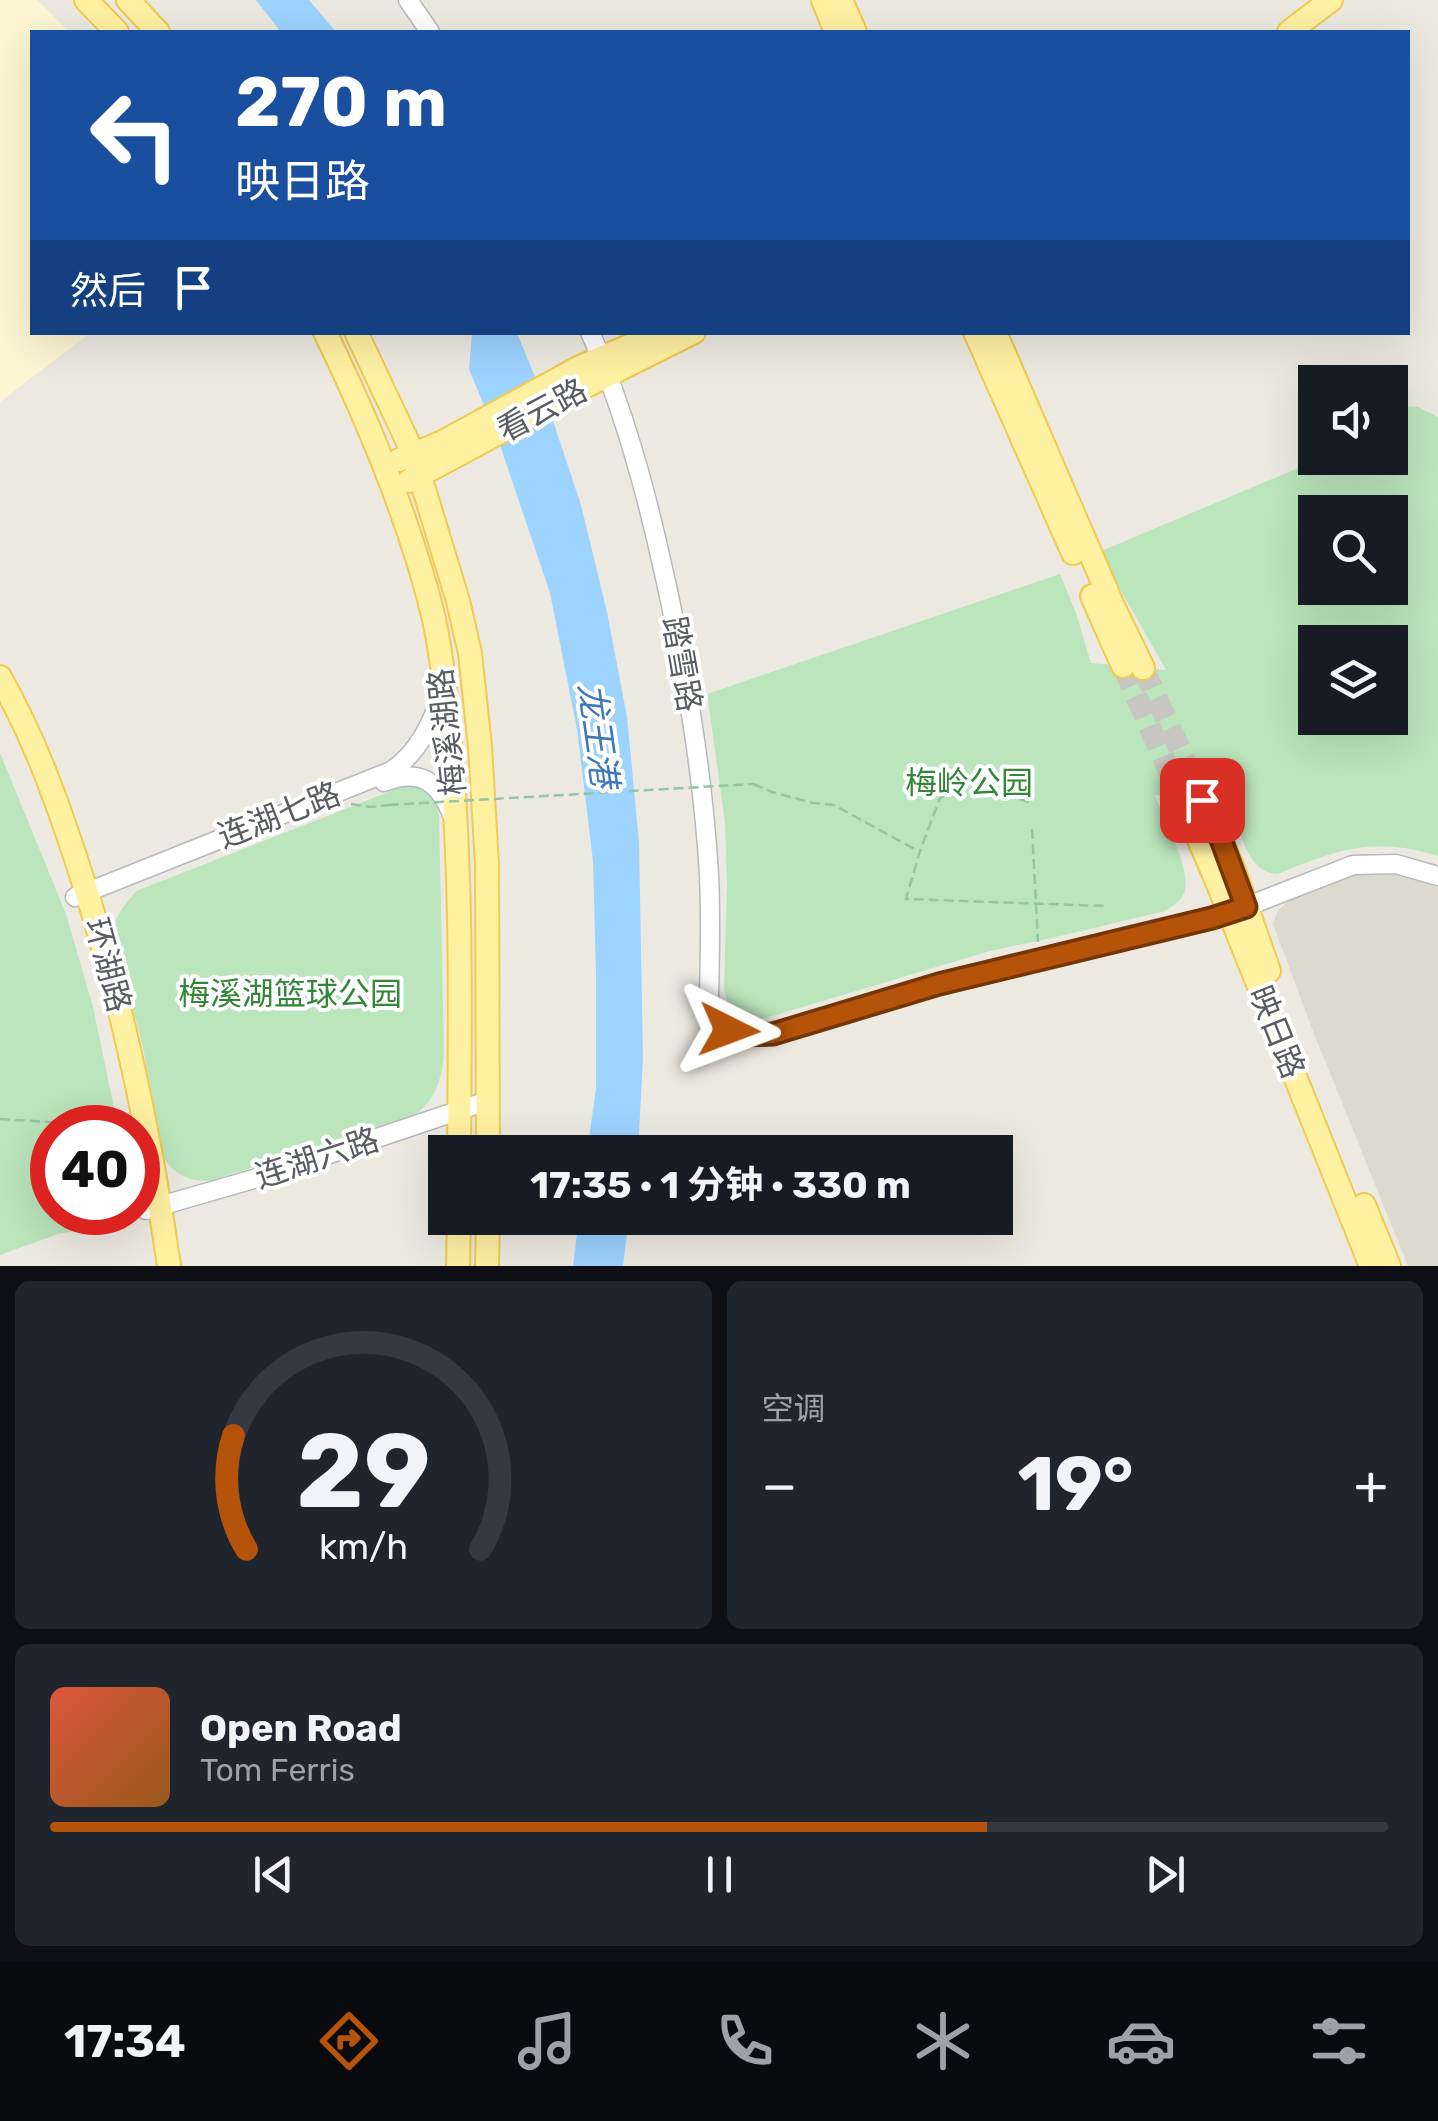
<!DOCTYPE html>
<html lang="zh">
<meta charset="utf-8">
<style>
:root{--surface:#171b24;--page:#20242c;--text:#f1f3f6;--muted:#9ea1a6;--line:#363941;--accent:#b45309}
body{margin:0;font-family:Rubik,"Noto Sans SC",sans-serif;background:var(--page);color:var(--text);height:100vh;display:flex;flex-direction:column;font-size:38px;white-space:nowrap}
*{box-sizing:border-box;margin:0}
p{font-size:32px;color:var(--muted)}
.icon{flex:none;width:55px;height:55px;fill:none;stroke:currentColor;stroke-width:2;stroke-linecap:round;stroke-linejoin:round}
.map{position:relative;height:1266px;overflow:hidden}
.panel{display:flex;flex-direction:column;gap:15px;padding:15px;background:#0d0f14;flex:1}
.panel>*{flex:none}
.hud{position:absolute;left:30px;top:30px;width:1380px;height:305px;border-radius:0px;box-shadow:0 10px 40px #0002;background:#1a4fa0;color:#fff;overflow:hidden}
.tools{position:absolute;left:1298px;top:365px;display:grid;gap:20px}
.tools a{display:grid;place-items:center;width:110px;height:110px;border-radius:0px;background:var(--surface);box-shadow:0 10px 40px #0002;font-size:50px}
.speed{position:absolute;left:30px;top:1105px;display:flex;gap:20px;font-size:50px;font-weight:700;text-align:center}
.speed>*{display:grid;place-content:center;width:130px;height:130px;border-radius:50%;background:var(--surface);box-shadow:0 10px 40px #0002;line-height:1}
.speed .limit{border:15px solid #d22;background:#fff;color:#111}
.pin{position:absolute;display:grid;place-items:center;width:85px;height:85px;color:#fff;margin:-42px;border-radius:20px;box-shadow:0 5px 15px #0006}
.me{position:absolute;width:110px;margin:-55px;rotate:93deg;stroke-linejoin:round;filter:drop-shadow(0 0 8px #0008)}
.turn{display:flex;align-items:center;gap:35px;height:210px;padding:0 40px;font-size:45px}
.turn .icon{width:130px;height:130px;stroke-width:2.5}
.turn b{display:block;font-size:70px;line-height:85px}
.then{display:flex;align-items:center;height:95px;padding:0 40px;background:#0003;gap:20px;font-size:38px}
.big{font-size:75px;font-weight:700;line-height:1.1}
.panel .tile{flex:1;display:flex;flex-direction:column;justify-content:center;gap:15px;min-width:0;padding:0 35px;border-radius:15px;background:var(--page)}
.panel .dial{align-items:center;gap:0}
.dial svg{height:260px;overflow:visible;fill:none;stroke:var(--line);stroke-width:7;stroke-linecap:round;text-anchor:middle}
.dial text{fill:var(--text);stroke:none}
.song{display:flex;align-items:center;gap:30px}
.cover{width:120px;height:120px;border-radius:15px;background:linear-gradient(135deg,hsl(10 70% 55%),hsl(30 70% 35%))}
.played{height:10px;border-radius:5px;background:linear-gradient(90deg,var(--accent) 70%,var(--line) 70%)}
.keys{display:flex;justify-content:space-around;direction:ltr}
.heat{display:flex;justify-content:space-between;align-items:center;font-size:55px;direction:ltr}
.panel .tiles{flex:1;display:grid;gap:15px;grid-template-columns:1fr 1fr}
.tile:last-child{grid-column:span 2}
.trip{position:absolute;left:428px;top:1135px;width:585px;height:100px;border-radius:0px;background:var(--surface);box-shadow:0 10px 40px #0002;font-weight:700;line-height:100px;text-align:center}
.tab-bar{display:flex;height:160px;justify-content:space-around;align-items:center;background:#090b0e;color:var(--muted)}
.tab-bar .icon{width:70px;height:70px}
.tab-bar .selected{color:var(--accent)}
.tab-bar b{font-size:45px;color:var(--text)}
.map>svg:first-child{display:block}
.commercial{fill:#fef5d3}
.education{fill:#dcd9ce}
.green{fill:#bbe5bc;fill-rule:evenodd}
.water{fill:#9dd3ff}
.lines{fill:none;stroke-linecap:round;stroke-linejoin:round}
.major-tunnel{stroke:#c7c6c0;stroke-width:22;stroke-dasharray:22 11;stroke-linecap:butt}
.minor-casing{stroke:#b6b8bd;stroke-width:21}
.major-casing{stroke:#f3c951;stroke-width:26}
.path{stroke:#94c6a3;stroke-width:2.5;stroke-dasharray:10 5;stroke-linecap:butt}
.minor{stroke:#fff;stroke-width:18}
.major{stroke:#fff1a2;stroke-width:22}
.path-bridge{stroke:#94c6a3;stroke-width:2.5;stroke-dasharray:10 5;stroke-linecap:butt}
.route-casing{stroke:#753606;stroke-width:25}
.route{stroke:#b45309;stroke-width:18}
.labels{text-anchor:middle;stroke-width:8;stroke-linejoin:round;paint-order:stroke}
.street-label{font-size:32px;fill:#595c61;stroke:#fff}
.park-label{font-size:32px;fill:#338638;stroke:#fff}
.water-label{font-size:35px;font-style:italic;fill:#3c78bb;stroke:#fff}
</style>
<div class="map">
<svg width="1438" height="1266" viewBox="0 0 1438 1266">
<rect width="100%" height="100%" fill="#eceae0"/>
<polygon class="commercial" points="0,0 37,0 69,32 32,32 32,332 90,333 0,402"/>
<polygon class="education" points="1381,873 1417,878 1438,886 1438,1266 1408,1266 1311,1026 1273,924 1278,910 1291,899 1355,875"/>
<g class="green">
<path d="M1402 406 1418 407 1438 417V856C1373 836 1338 849 1278 874 1245 873 1240 828 1232 802L1155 795C1162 818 1195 872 1183 895 1180 902 1171 907 1165 911L1056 937 990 951 769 1017C754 1020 742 1022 730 1011L724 989 727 883 725 822 707 694 1060 574 1076 613 1091 663 1166 670 1099 552 1322 458H1390V411ZM1315 512H1390V588H1315ZM1315 642H1390V718H1315Z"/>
<polygon points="0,753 66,914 93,1007 118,1127 52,1128 52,1212 129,1213 129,1221 58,1234 0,1255"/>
<path d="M404 786C424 786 436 795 439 815L444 1052C442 1077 437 1096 418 1113L326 1145 208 1181C188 1181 174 1174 163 1157L143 1047 118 952 115 933 116 920 121 910 136 891Z"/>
</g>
<g class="water">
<polygon points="256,0 309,0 336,32 281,32"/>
<polygon points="472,333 517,333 552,418 581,505 607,612 627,717 639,842 643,1058 638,1152 587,1152 596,1089 596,975 593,861 577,729 550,593 500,445 469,369"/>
<polygon points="579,1218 629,1218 623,1266 573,1266"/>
</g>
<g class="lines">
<g class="major-tunnel">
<polyline points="1123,666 1181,798"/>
<polyline points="1143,668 1203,800"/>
</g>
<g class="minor-casing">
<g id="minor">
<polyline points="408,0 430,32"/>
<path d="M590 332C624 409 646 491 664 573 686 672 703 773 709 875 711 915 710 956 709 997 716 1031 743 1038 773 1034L939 984 1230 913 1353 865 1396 864 1438 876"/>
<path d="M384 782C419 768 439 781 452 815"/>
<path d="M75 897 391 771C419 753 433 720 444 690"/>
<polyline points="146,1210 261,1177 487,1101"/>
</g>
</g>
<g class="major-casing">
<g id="major">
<polyline points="86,0 117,32"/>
<polyline points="128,0 158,32"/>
<polyline points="823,0 836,32"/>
<polyline points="841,0 855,32"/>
<polyline points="1289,32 1331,0"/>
<path d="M325 332C368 421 410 520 433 615 444 664 448 716 452 766 462 895 460 1023 459 1152"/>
<polyline points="356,332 413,453 458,601 470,653 480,747 487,864 488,1152"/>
<polyline points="975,332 1073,553"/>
<polyline points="995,332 1114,608 1143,668"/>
<polyline points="399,460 443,442 580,367 657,334"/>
<polyline points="409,481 586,386 694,332"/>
<polyline points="1092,596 1123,666"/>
<path d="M0 677C34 738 54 793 76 859 120 991 149 1128 169 1266"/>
<polyline points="1181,798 1215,877 1371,1266"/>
<polyline points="1203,800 1233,868 1269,971"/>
<polyline points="1364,1205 1389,1266"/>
<polyline points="458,1266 459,1218"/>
<polyline points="487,1266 488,1218"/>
</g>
</g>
<g class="path">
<polyline points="753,784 772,792 813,803 834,805 918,851"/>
<polyline points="1029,802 968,783 940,798 920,851 906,899 1105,906"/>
<polyline points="351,804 370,807 389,805"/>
<polyline points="1032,829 1038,942"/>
<polyline points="0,1119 80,1124 127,1115"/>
</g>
<use href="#minor" class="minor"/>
<use href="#major" class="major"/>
<polyline class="path-bridge" points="389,805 753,784"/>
</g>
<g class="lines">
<g class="route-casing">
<polyline id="route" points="729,1030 746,1035 773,1034 939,984 1212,918 1246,907 1219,834 1202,800"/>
</g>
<use href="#route" class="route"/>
</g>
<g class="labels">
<g class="street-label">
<text transform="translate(542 410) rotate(-28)" y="11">看云路</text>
<text transform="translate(682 664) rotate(80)" y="11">踏雪路</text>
<text transform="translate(447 732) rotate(-96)" y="11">梅溪湖路</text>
<text transform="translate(279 815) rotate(-21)" y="11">连湖七路</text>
<text transform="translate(108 965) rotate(75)" y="11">环湖路</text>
<text transform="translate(1277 1032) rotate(68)" y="11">映日路</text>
<text transform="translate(317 1158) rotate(-18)" y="11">连湖六路</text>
</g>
<g class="park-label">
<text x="969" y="794">梅岭公园</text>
<text x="290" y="1005">梅溪湖篮球公园</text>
</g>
<g class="water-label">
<text transform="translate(598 735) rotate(82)" y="12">龙王港</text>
</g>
</g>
</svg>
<div class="tools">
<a><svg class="icon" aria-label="sound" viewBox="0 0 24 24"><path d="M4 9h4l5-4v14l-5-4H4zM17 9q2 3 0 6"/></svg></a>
<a><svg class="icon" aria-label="search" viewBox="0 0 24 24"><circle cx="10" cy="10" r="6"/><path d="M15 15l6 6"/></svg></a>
<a><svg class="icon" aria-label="layers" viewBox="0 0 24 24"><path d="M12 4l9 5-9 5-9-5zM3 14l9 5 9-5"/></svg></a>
</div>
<div class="speed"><div class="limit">40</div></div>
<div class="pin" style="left:1202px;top:800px;background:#d93025"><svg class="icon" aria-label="arrive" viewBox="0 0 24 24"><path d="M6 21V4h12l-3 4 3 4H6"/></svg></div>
<svg class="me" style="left:729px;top:1030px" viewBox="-20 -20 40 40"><path d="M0-17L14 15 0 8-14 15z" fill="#b45309" stroke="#fff" stroke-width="4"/></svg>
<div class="trip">17:35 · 1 分钟 · 330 m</div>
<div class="hud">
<div class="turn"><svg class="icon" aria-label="left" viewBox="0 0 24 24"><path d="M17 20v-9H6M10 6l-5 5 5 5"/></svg><div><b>270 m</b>映日路</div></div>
<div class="then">然后<svg class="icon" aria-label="arrive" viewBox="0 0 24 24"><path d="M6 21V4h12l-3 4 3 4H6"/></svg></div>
</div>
</div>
<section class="panel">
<div class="tiles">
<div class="tile dial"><svg viewBox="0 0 100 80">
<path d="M14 69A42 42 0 1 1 86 69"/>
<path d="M14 69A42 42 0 0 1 10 34" stroke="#b45309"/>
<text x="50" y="56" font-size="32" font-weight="700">29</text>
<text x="50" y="72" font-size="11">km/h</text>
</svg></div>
<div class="tile"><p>空调</p>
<div class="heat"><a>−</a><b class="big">19°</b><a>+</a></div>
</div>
<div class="tile">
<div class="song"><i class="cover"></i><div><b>Open Road</b><p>Tom Ferris</p></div></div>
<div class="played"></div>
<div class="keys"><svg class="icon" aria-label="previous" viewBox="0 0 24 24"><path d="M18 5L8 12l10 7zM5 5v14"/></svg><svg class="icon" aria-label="pause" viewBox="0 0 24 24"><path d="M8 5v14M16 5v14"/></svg><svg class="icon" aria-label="next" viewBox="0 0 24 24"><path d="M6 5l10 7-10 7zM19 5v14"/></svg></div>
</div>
</div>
</section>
<nav class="tab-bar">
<b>17:34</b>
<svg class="icon selected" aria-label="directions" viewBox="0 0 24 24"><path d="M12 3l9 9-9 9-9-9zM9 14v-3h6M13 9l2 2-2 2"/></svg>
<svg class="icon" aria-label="music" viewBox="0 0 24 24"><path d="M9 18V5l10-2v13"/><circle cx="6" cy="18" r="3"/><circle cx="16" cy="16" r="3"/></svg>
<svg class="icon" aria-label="phone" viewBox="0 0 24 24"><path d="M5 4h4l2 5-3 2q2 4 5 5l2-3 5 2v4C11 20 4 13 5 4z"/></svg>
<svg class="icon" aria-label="climate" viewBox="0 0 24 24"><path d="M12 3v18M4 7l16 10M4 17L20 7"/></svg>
<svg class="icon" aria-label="car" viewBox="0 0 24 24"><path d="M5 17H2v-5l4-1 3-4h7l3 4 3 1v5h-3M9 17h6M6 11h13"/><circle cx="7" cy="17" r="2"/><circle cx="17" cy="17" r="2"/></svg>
<svg class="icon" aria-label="filters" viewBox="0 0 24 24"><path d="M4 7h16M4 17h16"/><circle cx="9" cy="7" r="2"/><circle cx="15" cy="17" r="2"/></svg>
</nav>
